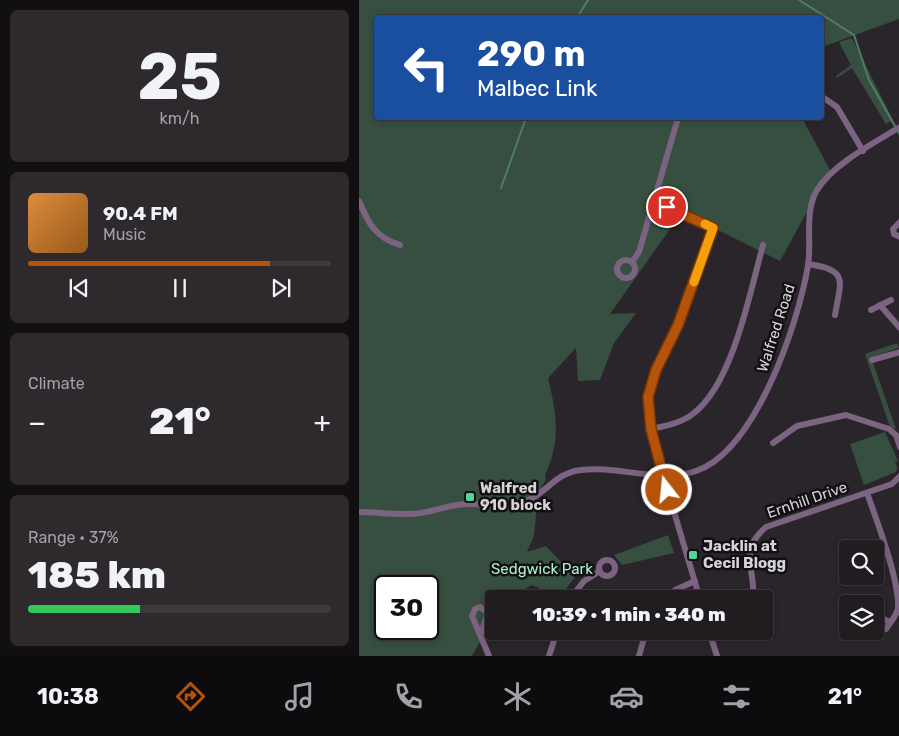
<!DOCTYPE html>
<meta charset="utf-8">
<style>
:root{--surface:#201c20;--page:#2d292d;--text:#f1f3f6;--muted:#a2a1a5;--line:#3d3a3e;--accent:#b45309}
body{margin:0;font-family:Rubik,sans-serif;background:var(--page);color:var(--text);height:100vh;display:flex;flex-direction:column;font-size:19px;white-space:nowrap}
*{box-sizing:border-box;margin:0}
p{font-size:16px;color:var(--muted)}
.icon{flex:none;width:28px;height:28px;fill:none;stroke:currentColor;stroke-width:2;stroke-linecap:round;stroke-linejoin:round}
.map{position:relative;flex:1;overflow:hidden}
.panel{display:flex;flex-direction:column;gap:10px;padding:10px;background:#120f12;width:359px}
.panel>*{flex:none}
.guide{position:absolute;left:15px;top:15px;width:450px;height:105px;border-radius:5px;box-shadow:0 2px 8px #0003,0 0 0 1px var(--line);background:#1a4fa0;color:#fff;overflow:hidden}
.fabs{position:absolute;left:480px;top:540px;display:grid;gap:10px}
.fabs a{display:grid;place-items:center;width:45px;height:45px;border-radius:5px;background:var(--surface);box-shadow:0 2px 8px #0003,0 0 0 1px var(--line);font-size:25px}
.speed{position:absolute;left:15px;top:575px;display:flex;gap:10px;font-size:25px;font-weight:700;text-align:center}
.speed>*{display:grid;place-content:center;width:65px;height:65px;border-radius:50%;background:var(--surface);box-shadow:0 2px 8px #0003,0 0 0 1px var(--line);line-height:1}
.speed .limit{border:2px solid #111;border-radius:8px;background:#fff;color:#111}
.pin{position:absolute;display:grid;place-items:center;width:42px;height:42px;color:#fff;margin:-21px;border:2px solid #fff;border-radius:50%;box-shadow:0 1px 5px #0007}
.me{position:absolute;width:55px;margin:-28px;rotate:344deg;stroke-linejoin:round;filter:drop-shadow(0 0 4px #0008)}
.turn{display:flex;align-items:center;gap:18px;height:105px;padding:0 20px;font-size:22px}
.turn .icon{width:65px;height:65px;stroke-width:2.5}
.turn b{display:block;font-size:35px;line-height:42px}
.big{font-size:38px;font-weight:800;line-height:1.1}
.panel .tile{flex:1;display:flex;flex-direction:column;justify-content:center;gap:8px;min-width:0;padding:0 18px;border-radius:8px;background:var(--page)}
.panel .dial{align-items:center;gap:0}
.dial b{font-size:65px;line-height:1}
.song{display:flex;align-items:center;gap:15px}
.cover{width:60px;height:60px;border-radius:8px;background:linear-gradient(135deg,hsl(30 70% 55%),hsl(30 70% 35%))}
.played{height:5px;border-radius:2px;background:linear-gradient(90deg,var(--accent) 80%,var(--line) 80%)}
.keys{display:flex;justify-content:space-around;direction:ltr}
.heat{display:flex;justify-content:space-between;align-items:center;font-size:28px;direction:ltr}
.charge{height:8px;border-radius:4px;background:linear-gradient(90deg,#34c759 37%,var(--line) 0)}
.trip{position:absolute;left:126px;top:590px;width:288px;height:50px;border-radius:5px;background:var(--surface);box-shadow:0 2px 8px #0003,0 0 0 1px var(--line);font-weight:800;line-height:50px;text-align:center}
.tabs{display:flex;height:80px;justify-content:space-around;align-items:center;background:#0d0b0d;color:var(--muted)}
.tabs .icon{width:35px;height:35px}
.tabs .on{color:var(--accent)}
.tabs b{font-size:22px;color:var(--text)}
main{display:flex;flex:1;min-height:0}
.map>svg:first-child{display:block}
.green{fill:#364f41;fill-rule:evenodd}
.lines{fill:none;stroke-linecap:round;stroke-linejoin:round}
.stream{stroke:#517d65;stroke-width:2}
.minor{stroke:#7c6381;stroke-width:6}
.route-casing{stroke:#753606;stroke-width:12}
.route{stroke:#b45309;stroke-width:9}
.slow{stroke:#f59e0b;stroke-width:9}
.poi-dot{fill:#53d396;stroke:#110f12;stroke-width:2}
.labels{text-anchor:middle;stroke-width:5;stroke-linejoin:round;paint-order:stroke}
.street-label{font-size:15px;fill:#d6d3d7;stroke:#110f12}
.poi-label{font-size:15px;font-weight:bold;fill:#d6d3d7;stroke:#110f12;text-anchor:start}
.park-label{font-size:15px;fill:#aaf3ca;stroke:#110f12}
</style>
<main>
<section class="panel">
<div class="tile dial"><b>25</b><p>km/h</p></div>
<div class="tile">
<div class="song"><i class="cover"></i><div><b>90.4 FM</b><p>Music</p></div></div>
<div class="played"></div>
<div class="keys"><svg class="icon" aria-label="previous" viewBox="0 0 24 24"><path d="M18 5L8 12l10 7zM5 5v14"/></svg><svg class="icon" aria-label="pause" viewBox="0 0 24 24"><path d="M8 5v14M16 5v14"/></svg><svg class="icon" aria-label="next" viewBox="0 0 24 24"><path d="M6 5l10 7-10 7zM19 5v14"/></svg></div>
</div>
<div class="tile"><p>Climate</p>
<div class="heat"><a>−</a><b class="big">21°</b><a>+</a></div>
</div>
<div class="tile"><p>Range · 37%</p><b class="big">185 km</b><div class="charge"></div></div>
</section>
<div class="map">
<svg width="541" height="656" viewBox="0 0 541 656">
<rect width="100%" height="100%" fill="#2a252b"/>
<g class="green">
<path d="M0 0H540V19L463 47 462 18H18V118H443L471 170 421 261 323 212 251 314 277 313 255 343 241 380 219 381 217 348 189 378C198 415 202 440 186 475L187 479 179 494 175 536 168 552 187 546 216 577 200 598 173 585 148 599H135V617L113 656H0ZM26 586H69V629H26Z"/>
<polygon points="493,38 534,120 527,124 493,68 478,78 477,76 492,65 480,42"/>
<polygon points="538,343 540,348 512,357 537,429 531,427 506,354"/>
<polygon points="526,432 539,461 536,462 538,467 537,472 505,485 491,444"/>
<polygon points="309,535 315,553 263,565 255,555"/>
</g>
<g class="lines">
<g class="stream">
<polyline points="440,0 495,35 510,80 541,135"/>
<polyline points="218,18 229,0"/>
<polyline points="142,188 167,118"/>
</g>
<g class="minor">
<polyline points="462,96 478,107 504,151"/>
<path d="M0 201C9 223 17 238 41 245"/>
<polyline points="294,203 321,212 354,228 324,313 297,370 289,397 292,429 304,475 341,599"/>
<polyline points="541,222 534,229 535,234 541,237"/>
<circle cx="267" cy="269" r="9"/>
<polyline points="273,262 280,252 319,118"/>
<path d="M449 264C490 270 482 280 476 315"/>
<polyline points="521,305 541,328"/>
<polyline points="512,310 532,300"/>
<polyline points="513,360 541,352"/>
<path d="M292 429C307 426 323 423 335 413 374 383 391 292 404 245"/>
<polyline points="414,443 438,426 487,415 530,429 537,435 541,447"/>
<path d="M508 493C518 521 541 582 539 609 537 616 531 623 527 629"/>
<path d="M0 512C20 512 42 516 62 513 77 511 92 504 108 504 126 503 147 508 165 502 188 494 195 473 222 470 259 465 300 484 337 471 397 451 439 323 449 266 453 242 445 212 458 190 474 164 515 143 541 127"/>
<circle cx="248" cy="568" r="8"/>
<polyline points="211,599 225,581 241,571"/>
<polyline points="307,599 316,590 336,581"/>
<path d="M394 599C397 568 378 552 407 527L533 484 541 476"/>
<polyline points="484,609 489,610"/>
<polyline points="516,615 531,622"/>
<polyline points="350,631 358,656"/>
<polyline points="122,633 129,613 121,607 116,609 113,616 130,656"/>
<polyline points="190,656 198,631"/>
<polyline points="280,656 287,631"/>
</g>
</g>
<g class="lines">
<g class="route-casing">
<polyline id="route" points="308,207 354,228 319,325 297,370 289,397 292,429 308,490"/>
</g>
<use href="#route" class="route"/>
<polyline class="slow" points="335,282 354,228 346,224"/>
</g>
<g class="poi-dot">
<rect x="106" y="492" width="10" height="10" rx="2.5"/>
<rect x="329" y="550" width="10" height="10" rx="2.5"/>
</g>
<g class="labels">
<g class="street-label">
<text transform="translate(417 328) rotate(-72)" y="5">Walfred Road</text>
<text transform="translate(448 500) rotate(-19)" y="5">Ernhill Drive</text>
</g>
<g class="poi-label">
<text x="121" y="493">Walfred<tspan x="121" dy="17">910 block</tspan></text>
<text x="344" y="551">Jacklin at<tspan x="344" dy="17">Cecil Blogg</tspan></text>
</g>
<g class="park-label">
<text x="183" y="574">Sedgwick Park</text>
</g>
</g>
</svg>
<div class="fabs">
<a><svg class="icon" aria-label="search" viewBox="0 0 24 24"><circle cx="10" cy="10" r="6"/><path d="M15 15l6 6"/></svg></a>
<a><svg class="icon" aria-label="layers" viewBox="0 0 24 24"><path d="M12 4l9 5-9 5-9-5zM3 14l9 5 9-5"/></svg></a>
</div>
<div class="speed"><div class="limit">30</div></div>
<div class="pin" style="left:308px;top:207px;background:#d93025"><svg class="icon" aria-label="arrive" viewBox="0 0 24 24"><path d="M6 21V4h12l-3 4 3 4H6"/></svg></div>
<svg class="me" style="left:308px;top:490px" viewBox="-20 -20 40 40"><circle r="17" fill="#b45309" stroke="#fff" stroke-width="3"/><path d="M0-11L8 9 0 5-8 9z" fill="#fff"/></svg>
<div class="trip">10:39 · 1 min · 340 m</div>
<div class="guide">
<div class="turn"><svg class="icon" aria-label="left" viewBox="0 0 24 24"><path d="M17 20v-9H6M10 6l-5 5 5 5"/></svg><div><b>290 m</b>Malbec Link</div></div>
</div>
</div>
</main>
<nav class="tabs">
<b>10:38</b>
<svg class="icon on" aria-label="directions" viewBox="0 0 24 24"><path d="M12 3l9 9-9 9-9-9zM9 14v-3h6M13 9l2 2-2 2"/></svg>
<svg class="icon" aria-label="music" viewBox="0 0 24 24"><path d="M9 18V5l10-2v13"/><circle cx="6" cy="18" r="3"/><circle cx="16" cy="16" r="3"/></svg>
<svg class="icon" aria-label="phone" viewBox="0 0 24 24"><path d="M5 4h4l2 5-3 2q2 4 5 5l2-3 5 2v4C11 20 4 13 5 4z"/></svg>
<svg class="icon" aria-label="climate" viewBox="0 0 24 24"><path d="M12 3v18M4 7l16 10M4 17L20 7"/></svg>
<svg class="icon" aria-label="car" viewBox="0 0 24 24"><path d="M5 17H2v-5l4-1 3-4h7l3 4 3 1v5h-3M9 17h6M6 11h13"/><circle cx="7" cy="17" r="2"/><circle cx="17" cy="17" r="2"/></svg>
<svg class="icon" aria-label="filters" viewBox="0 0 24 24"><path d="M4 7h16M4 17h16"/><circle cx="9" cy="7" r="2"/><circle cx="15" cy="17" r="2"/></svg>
<b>21°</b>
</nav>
